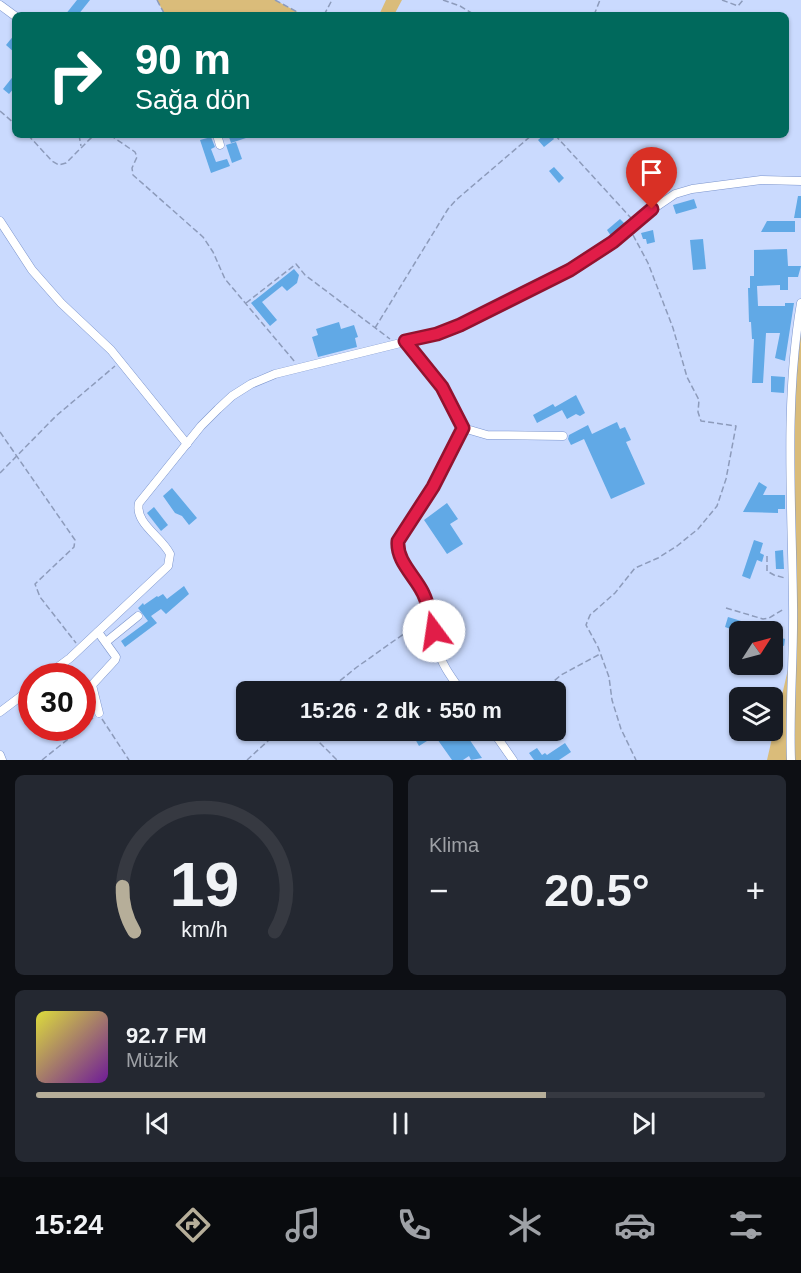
<!DOCTYPE html>
<html lang="tr">
<meta charset="utf-8">
<style>
:root{--surface:#171b24;--page:#242831;--text:#f1f3f6;--muted:#9ea1a6;--line:#363941;--accent:#b6ae99}
body{margin:0;font-family:Helvetica,sans-serif;background:var(--page);color:var(--text);height:100vh;display:flex;flex-direction:column;font-size:22px;white-space:nowrap}
*{box-sizing:border-box;margin:0}
p{font-size:20px;color:var(--muted)}
.icon{flex:none;width:33px;height:33px;fill:none;stroke:currentColor;stroke-width:2;stroke-linecap:round;stroke-linejoin:round}
.map{position:relative;height:760px;overflow:hidden}
.drawer{display:flex;flex-direction:column;gap:15px;padding:15px;background:#0d0f14;flex:1}
.drawer>*{flex:none}
.banner{position:absolute;left:12px;top:12px;width:777px;height:126px;border-radius:9px;box-shadow:0 2px 4px #0004;background:#00695c;color:#fff;overflow:hidden}
.needle{width:39px;rotate:54deg}
.buttons{position:absolute;left:729px;top:621px;display:grid;gap:12px}
.buttons a{display:grid;place-items:center;width:54px;height:54px;border-radius:9px;background:var(--surface);box-shadow:0 2px 4px #0004;font-size:30px}
.speed{position:absolute;left:18px;top:663px;display:flex;gap:12px;font-size:30px;font-weight:700;text-align:center}
.speed>*{display:grid;place-content:center;width:78px;height:78px;border-radius:50%;background:var(--surface);box-shadow:0 2px 4px #0004;line-height:1}
.speed .limit{border:9px solid #d22;background:#fff;color:#111}
.pin{position:absolute;display:grid;place-items:center;width:51px;height:51px;color:#fff;margin:-62px -26px;border-radius:50% 50% 50% 0;rotate:-45deg;box-shadow:0 0 6px #0007}
.pin .icon{rotate:45deg}
.me{position:absolute;width:66px;margin:-33px;rotate:346deg;stroke-linejoin:round;filter:drop-shadow(0 0 4px #0008)}
.turn{display:flex;align-items:center;gap:21px;height:126px;padding:0 24px;font-size:27px}
.turn .icon{width:78px;height:78px;stroke-width:2.5}
.turn b{display:block;font-size:42px;line-height:51px}
.big{font-size:45px;font-weight:700;line-height:1.1}
.drawer .card{flex:1;display:flex;flex-direction:column;justify-content:center;gap:9px;min-width:0;padding:0 21px;border-radius:9px;background:var(--page)}
.drawer .dial{align-items:center;gap:0}
.dial svg{height:156px;overflow:visible;fill:none;stroke:var(--line);stroke-width:7;stroke-linecap:round;text-anchor:middle}
.dial text{fill:var(--text);stroke:none}
.song{display:flex;align-items:center;gap:18px}
.cover{width:72px;height:72px;border-radius:9px;background:linear-gradient(135deg,hsl(60 70% 55%),hsl(280 70% 35%))}
.played{height:6px;border-radius:3px;background:linear-gradient(90deg,var(--accent) 70%,var(--line) 70%)}
.keys{display:flex;justify-content:space-around;direction:ltr}
.heat{display:flex;justify-content:space-between;align-items:center;font-size:33px;direction:ltr}
.drawer .tiles{flex:1;display:grid;gap:15px;grid-template-columns:1fr 1fr}
.card:last-child{grid-column:span 2}
.trip{position:absolute;left:236px;top:681px;width:330px;height:60px;border-radius:9px;background:var(--surface);box-shadow:0 2px 4px #0004;font-weight:700;line-height:60px;text-align:center}
.tab-bar{display:flex;height:96px;justify-content:space-around;align-items:center;background:#090b0e;color:var(--muted)}
.tab-bar .icon{width:42px;height:42px}
.tab-bar .on{color:var(--accent)}
.tab-bar b{font-size:27px;color:var(--text)}
.map>svg:first-child{display:block}
.green{fill:#dabc7a}
.building{fill:#61a9e6}
.lines{fill:none;stroke-linecap:round;stroke-linejoin:round}
.minor-casing{stroke:#7c95cd;stroke-width:9}
.path{stroke:#8d9bbb;stroke-width:1.5;stroke-dasharray:6 3;stroke-linecap:butt}
.minor{stroke:#fff;stroke-width:8}
.route-casing{stroke:#92132f;stroke-width:15}
.route{stroke:#e11d48;stroke-width:10}
</style>
<div class="map">
<svg width="801" height="760" viewBox="0 0 801 760">
<rect width="100%" height="100%" fill="#cadafe"/>
<g class="green">
<polygon points="157,0 275,0 303,15 165,15"/>
<polygon points="386,0 402,0 394,15 379,15"/>
<polygon points="801,303 801,760 767,760 792,652 791,383"/>
</g>
<g class="building">
<polygon points="77,0 90,0 78,15 65,15"/>
<polygon points="15,34 15,53 6,45"/>
<polygon points="15,74 15,87 9,94 3,89"/>
<polygon points="234,135 252,135 252,136 231,143 229,137"/>
<polygon points="544,135 551,135 554,139 544,147 538,140"/>
<polygon points="211,137 215,147 211,149 216,162 227,159 230,166 211,173 200,140"/>
<polygon points="236,142 242,159 232,163 226,145"/>
<polygon points="554,167 564,178 559,183 549,171"/>
<polygon points="798,196 801,196 801,218 794,218"/>
<polygon points="694,199 697,208 676,214 673,205"/>
<polygon points="620,219 625,224 611,236 607,230"/>
<polygon points="767,221 795,221 795,232 761,232"/>
<polygon points="653,230 655,242 647,244 646,239 643,239 641,233"/>
<polygon points="703,239 706,269 693,270 690,240"/>
<polygon points="787,249 788,266 801,266 798,277 788,277 788,290 780,290 780,285 757,286 758,306 785,306 785,303 794,303 785,361 775,358 780,333 766,333 763,383 752,383 754,339 752,339 751,322 749,322 748,288 750,288 750,276 754,276 754,250"/>
<polygon points="294,269 299,275 297,283 287,291 282,286 262,302 277,320 270,326 251,303"/>
<polygon points="339,322 341,329 354,325 358,337 355,338 357,347 318,357 312,337 318,335 316,329"/>
<polygon points="771,376 785,377 784,393 771,392"/>
<polygon points="576,395 585,413 580,416 576,414 567,419 562,410 537,423 533,415 553,404 555,407"/>
<polygon points="617,422 620,429 625,427 631,440 626,442 645,484 611,499 584,439 571,445 568,439 569,435 588,425 592,434"/>
<polygon points="759,482 767,487 763,495 785,495 785,509 778,509 778,513 743,512"/>
<polygon points="172,488 197,518 189,525 182,516 175,513 163,496"/>
<polygon points="447,503 458,519 450,524 463,544 447,554 424,520"/>
<polygon points="154,507 168,525 161,531 147,513"/>
<polygon points="754,540 763,543 760,553 764,555 762,562 757,560 750,579 742,576"/>
<polygon points="783,550 784,569 776,569 775,551"/>
<polygon points="184,586 189,594 166,614 161,609 151,616 157,623 125,647 121,641 148,621 138,608 143,603 144,605 157,596 158,597 163,594 167,599"/>
<polygon points="728,617 771,630 770,632 739,632 725,627"/>
<polygon points="772,635 785,639 784,646 772,642"/>
<polygon points="410,730 463,730 482,758 471,760 469,756 463,760 452,760 435,736 419,746"/>
<polygon points="565,743 571,752 559,760 534,760 529,753 537,748 542,755 545,753 547,755"/>
</g>
<g class="lines">
<g class="minor-casing">
<g id="minor">
<polyline points="0,5 15,16"/>
<polyline points="217,135 220,145"/>
<polyline points="0,221 32,270 61,303 111,350 187,444"/>
<path d="M405 341 442 387 463 428C451 455 437 481 421 506 414 517 403 528 399 541 394 555 409 570 417 581 430 602 431 625 437 647 441 664 452 678 462 692"/>
<polyline points="463,428 487,435 563,436"/>
<polyline points="98,632 116,657 115,660 92,685 99,713"/>
<polyline points="106,642 138,616"/>
<path d="M46 676 70 658 168 566 170 554C162 537 134 523 139 503L201 426 218 409 232 396 251 384 275 374 437 334 460 325 570 270 613 242 653 209 675 194 692 189 761 180 801 181"/>
<polyline points="0,712 32,688"/>
<polyline points="492,730 513,760"/>
<polyline points="0,755 2,760"/>
<path d="M791 760C789 708 794 656 793 604 792 504 784 403 801 303"/>
</g>
</g>
<g class="path">
<polyline points="157,0 165,15"/>
<polyline points="275,0 303,15"/>
<polyline points="443,0 460,6 475,15"/>
<polyline points="722,0 738,6 743,0"/>
<polyline points="324,15 332,0"/>
<polyline points="594,15 600,0"/>
<polyline points="0,111 15,124"/>
<polyline points="28,135 52,161 59,165 66,163 94,135"/>
<polyline points="79,135 81,146"/>
<polyline points="110,135 135,152 137,157 132,168 133,175 203,237 213,252 225,279 295,362"/>
<polyline points="555,135 631,218"/>
<polyline points="633,235 648,263 673,328 687,377 699,400 698,412 701,421 736,426 726,479 717,506 698,529 677,546 658,558 635,568 615,593 590,615 586,625 598,647 609,677 612,700 621,729 636,760"/>
<polyline points="246,303 296,264 305,275 390,339"/>
<polyline points="375,328 448,209 456,200 532,135"/>
<polyline points="0,432 75,540 74,547 35,584 40,597 76,643"/>
<polyline points="0,473 56,416 115,366"/>
<polyline points="767,556 767,571 774,575 785,578"/>
<polyline points="726,608 763,619 769,618 784,609"/>
<polyline points="326,692 357,667 422,621"/>
<polyline points="541,692 561,675 600,654"/>
<polyline points="102,719 129,760"/>
<polyline points="82,727 93,718"/>
<polyline points="307,730 337,760"/>
<polyline points="42,760 82,728"/>
<polyline points="247,760 280,730"/>
</g>
<use href="#minor" class="minor"/>
</g>
<g class="lines">
<g class="route-casing">
<path id="route" d="M434 631C431 619 429 605 423 593 415 576 396 561 398 541L433 487 463 428 442 387 405 341 437 334 460 325 570 270 613 242 652 209"/>
</g>
<use href="#route" class="route"/>
</g>
</svg>
<div class="buttons">
<a><svg class="needle" viewBox="-14 -14 28 28"><path d="M0-13l5 13h-10z" fill="#e53935"/><path d="M0 13l5-13h-10z" fill="#9ea1a6"/></svg></a>
<a><svg class="icon" aria-label="layers" viewBox="0 0 24 24"><path d="M12 4l9 5-9 5-9-5zM3 14l9 5 9-5"/></svg></a>
</div>
<div class="speed"><div class="limit">30</div></div>
<div class="pin" style="left:652px;top:209px;background:#d93025"><svg class="icon" aria-label="arrive" viewBox="0 0 24 24"><path d="M6 21V4h12l-3 4 3 4H6"/></svg></div>
<svg class="me" style="left:434px;top:631px" viewBox="-20 -20 40 40"><circle r="19" fill="#fff"/><path d="M0-13L10 11 0 6-10 11z" fill="#e11d48"/></svg>
<div class="trip">15:26 · 2 dk · 550 m</div>
<div class="banner">
<div class="turn"><svg class="icon" aria-label="right" viewBox="0 0 24 24"><path d="M7 20v-9h11M14 6l5 5-5 5"/></svg><div><b>90 m</b>Sağa dön</div></div>
</div>
</div>
<section class="drawer">
<div class="tiles">
<div class="card dial"><svg viewBox="0 0 100 80">
<path d="M14 69A42 42 0 1 1 86 69"/>
<path d="M14 69A42 42 0 0 1 8 46" stroke="#b6ae99"/>
<text x="50" y="56" font-size="32" font-weight="700">19</text>
<text x="50" y="72" font-size="11">km/h</text>
</svg></div>
<div class="card"><p>Klima</p>
<div class="heat"><a>−</a><b class="big">20.5°</b><a>+</a></div>
</div>
<div class="card">
<div class="song"><i class="cover"></i><div><b>92.7 FM</b><p>Müzik</p></div></div>
<div class="played"></div>
<div class="keys"><svg class="icon" aria-label="previous" viewBox="0 0 24 24"><path d="M18 5L8 12l10 7zM5 5v14"/></svg><svg class="icon" aria-label="pause" viewBox="0 0 24 24"><path d="M8 5v14M16 5v14"/></svg><svg class="icon" aria-label="next" viewBox="0 0 24 24"><path d="M6 5l10 7-10 7zM19 5v14"/></svg></div>
</div>
</div>
</section>
<nav class="tab-bar">
<b>15:24</b>
<svg class="icon on" aria-label="directions" viewBox="0 0 24 24"><path d="M12 3l9 9-9 9-9-9zM9 14v-3h6M13 9l2 2-2 2"/></svg>
<svg class="icon" aria-label="music" viewBox="0 0 24 24"><path d="M9 18V5l10-2v13"/><circle cx="6" cy="18" r="3"/><circle cx="16" cy="16" r="3"/></svg>
<svg class="icon" aria-label="phone" viewBox="0 0 24 24"><path d="M5 4h4l2 5-3 2q2 4 5 5l2-3 5 2v4C11 20 4 13 5 4z"/></svg>
<svg class="icon" aria-label="climate" viewBox="0 0 24 24"><path d="M12 3v18M4 7l16 10M4 17L20 7"/></svg>
<svg class="icon" aria-label="car" viewBox="0 0 24 24"><path d="M5 17H2v-5l4-1 3-4h7l3 4 3 1v5h-3M9 17h6M6 11h13"/><circle cx="7" cy="17" r="2"/><circle cx="17" cy="17" r="2"/></svg>
<svg class="icon" aria-label="filters" viewBox="0 0 24 24"><path d="M4 7h16M4 17h16"/><circle cx="9" cy="7" r="2"/><circle cx="15" cy="17" r="2"/></svg>
</nav>
